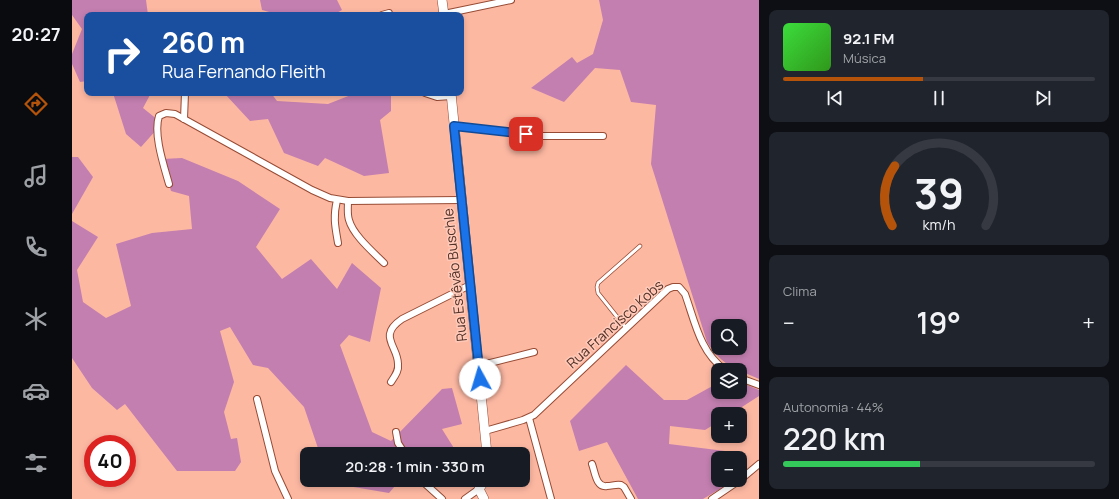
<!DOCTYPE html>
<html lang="pt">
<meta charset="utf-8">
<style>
:root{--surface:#171b24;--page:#20242c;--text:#f1f3f6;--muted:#9ea1a6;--line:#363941;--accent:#b45309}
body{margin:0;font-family:Manrope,sans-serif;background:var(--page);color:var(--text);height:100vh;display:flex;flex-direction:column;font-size:15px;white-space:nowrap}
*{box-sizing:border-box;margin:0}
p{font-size:13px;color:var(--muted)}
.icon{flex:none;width:22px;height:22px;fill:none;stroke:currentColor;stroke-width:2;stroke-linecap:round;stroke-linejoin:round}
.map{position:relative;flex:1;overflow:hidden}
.details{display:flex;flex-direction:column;gap:10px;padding:10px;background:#0d0f14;width:360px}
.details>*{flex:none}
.guide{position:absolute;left:12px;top:12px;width:380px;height:84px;border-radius:8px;box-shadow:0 2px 6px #0003;background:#1a4fa0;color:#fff;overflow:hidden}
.controls{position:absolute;left:639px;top:319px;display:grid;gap:8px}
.controls a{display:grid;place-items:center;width:36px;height:36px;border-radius:8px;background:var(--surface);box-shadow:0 2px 6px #0003;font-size:20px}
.speed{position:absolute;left:12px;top:435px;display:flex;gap:8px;font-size:20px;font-weight:700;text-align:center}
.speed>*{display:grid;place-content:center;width:52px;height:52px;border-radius:50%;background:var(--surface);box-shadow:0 2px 6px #0003;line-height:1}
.speed .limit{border:6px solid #d22;background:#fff;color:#111}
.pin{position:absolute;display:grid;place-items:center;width:34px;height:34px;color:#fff;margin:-17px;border-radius:8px;box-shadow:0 2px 6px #0006}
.me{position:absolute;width:44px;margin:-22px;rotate:354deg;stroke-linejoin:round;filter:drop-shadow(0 0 3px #0008)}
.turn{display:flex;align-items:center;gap:14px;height:84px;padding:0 12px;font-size:18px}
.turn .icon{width:52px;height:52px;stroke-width:2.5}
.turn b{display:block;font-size:28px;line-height:34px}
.big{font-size:30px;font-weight:600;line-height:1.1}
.details .widget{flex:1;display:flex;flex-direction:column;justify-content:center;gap:6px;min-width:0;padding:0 14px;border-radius:8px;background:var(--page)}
.details .dial{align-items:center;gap:0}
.dial svg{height:104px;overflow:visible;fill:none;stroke:var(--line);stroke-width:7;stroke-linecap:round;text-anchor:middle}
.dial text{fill:var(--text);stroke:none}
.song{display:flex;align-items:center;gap:12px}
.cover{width:48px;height:48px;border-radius:6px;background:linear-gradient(135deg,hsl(120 70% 55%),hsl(110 70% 35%))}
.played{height:4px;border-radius:2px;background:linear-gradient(90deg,var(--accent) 45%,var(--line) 45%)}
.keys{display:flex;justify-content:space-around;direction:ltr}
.heat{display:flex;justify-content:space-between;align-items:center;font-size:22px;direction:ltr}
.charge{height:6px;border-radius:3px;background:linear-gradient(90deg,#34c759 44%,var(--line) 0)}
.trip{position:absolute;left:228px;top:447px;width:230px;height:40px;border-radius:8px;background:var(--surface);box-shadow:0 2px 6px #0003;font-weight:600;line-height:40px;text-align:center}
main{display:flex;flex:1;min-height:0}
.dock{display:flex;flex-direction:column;width:72px;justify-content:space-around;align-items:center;background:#090b0e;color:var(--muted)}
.dock .icon{width:28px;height:28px}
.dock .on{color:var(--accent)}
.dock b{font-size:18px;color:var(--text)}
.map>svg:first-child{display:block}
.forest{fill:#c37fb0;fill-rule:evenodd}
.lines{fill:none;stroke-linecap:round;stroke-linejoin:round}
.lane-casing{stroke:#974b34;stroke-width:4.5}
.street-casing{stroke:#974b34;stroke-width:8}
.secondary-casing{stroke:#974b34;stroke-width:10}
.lane{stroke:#fff;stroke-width:3}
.street{stroke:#fff;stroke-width:6}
.secondary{stroke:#fff;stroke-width:9}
.route-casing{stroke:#114b97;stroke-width:10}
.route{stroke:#1a73e8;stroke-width:7}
.labels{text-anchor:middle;stroke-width:3;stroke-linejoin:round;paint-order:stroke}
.street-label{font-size:14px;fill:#533026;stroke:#ffcab9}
</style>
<main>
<nav class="dock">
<b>20:27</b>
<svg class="icon on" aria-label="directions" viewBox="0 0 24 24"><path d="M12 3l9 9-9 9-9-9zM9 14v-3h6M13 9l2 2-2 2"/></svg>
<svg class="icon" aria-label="music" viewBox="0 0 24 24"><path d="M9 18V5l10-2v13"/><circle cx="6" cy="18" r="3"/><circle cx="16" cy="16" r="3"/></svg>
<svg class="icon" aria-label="phone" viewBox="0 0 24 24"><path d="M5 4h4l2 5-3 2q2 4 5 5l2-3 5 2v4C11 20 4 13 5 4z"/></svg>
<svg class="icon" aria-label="climate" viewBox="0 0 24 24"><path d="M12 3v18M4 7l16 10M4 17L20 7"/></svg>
<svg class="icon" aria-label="car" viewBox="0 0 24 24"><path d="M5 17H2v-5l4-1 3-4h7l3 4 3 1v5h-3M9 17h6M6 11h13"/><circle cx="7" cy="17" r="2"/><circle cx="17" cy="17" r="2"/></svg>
<svg class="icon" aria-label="filters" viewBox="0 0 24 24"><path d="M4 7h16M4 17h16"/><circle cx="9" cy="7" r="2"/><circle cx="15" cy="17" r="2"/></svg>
</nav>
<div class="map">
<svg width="687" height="499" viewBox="0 0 687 499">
<rect width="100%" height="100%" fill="#fdb8a2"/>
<g class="forest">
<polygon points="0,0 74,0 76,15 15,15 15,81 8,82 0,64 0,54 10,29 0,15"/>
<polygon points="188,0 265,0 270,10 261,15 208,15 190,10"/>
<path d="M527 0H687V379C663 368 650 366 635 342L579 164 584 105 559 102 548 70 523 68 492 102 459 88 500 57 505 63 521 54 531 20ZM646 326H668V348H646Z"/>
<polygon points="41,93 79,93 71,108 86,120 86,128 69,147 54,134"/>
<polygon points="154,93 199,93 205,101 256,104 284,93 319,93 319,111 308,120 317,173 292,176 253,158 246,166 212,153 196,119 178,121 153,94"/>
<polygon points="0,157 6,157 21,177 0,214"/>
<polygon points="110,158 166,181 208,209 184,247 210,279 239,259 265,289 280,263 309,288 298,342 277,335 268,345 300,432 319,441 370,389 380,388 390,424 370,429 385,453 248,454 232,407 196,368 181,365 158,327 148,331 162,382 152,412 159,439 165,438 169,462 163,471 105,471 53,404 45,410 20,388 0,358 0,221 26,237 5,270 11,302 34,318 59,306 44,244 80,233 120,229 117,196 99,191 90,159"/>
<polygon points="554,365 592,400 615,400 646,383 646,392 668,392 668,382 687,390 687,396 659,414 646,414 646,422 633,430 598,426 597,444 653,451 660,458 646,458 646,480 659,480 653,486 631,499 566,499 535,442 507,451 498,421"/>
<polygon points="257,480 328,480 317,493 258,483"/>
</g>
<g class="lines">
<g class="lane-casing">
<polyline id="lane" points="554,328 526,293 525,287 526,283 568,246"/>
</g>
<g class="street-casing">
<g id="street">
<polyline points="372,14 439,0"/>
<polyline points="310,15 317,13 317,15"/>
<polyline points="353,93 365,97 379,96"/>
<polyline points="112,119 113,93"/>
<polyline points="382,126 468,136 531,136"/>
<path d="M97 184C92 166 81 134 87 116L94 113 103 114 240 190 258 198 276 201 390 200"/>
<path d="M265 200C261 217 263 226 266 243"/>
<path d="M276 201C276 207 275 214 277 220 281 235 301 252 312 263"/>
<polyline points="406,366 462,352"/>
<polyline points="668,378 687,385"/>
<path d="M319 382C323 376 327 371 326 364 326 346 305 336 330 319L398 285"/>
<polyline points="185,399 203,471 216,499"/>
<polyline points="457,418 479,499"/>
<path d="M413 431 451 420 462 415 596 289 601 287H607L613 294C623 322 628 352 653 370"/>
<polyline points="324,432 326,443 333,454"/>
<path d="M520 464C523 472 524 488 535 486 540 486 544 484 549 485L552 487 559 499"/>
<polyline points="349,480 370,499"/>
<polyline points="668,480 687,464"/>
<polyline points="393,499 407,489"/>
<polyline points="640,499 668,480"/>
</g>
</g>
<g class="secondary-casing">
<g id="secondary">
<polyline points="370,0 372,15"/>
<polyline points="379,93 415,454"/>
<polyline points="412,499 407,489 413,480"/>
</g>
</g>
<use href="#lane" class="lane"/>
<use href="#street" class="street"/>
<use href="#secondary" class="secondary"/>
</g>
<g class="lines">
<g class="route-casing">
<polyline id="route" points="408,379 382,126 454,134"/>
</g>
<use href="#route" class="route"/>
</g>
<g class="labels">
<g class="street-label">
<text transform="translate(383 275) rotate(-96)" y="5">Rua Estêvão Buschle</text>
<text transform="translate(543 324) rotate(-42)" y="5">Rua Francisco Kobs</text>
</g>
</g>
</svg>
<div class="controls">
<a><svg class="icon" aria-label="search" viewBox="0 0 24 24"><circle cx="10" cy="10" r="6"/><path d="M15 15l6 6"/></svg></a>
<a><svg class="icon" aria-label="layers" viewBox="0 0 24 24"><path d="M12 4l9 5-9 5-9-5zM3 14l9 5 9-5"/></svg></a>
<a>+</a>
<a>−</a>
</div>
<div class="speed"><div class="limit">40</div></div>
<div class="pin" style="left:454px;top:134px;background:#d93025"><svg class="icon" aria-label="arrive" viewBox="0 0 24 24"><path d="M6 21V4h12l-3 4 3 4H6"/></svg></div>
<svg class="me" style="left:408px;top:379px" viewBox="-20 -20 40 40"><circle r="19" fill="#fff"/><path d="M0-13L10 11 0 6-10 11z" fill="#1a73e8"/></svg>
<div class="trip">20:28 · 1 min · 330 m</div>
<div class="guide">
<div class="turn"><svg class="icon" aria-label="right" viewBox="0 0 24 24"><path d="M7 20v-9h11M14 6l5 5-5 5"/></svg><div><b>260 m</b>Rua Fernando Fleith</div></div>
</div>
</div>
<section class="details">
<div class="widget">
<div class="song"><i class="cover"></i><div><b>92.1 FM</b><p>Música</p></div></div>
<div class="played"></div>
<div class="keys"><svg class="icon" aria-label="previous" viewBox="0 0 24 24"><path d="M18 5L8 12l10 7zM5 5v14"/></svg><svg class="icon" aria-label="pause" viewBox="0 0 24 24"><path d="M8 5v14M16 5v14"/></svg><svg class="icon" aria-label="next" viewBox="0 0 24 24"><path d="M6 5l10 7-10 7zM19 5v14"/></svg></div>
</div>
<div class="widget dial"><svg viewBox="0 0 100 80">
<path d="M14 69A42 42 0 1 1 86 69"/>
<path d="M14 69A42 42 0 0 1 16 23" stroke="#b45309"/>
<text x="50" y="56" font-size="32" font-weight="700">39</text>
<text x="50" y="72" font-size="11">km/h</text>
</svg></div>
<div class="widget"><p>Clima</p>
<div class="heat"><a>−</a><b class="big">19°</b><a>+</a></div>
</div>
<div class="widget"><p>Autonomia · 44%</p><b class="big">220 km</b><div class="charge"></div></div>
</section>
</main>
